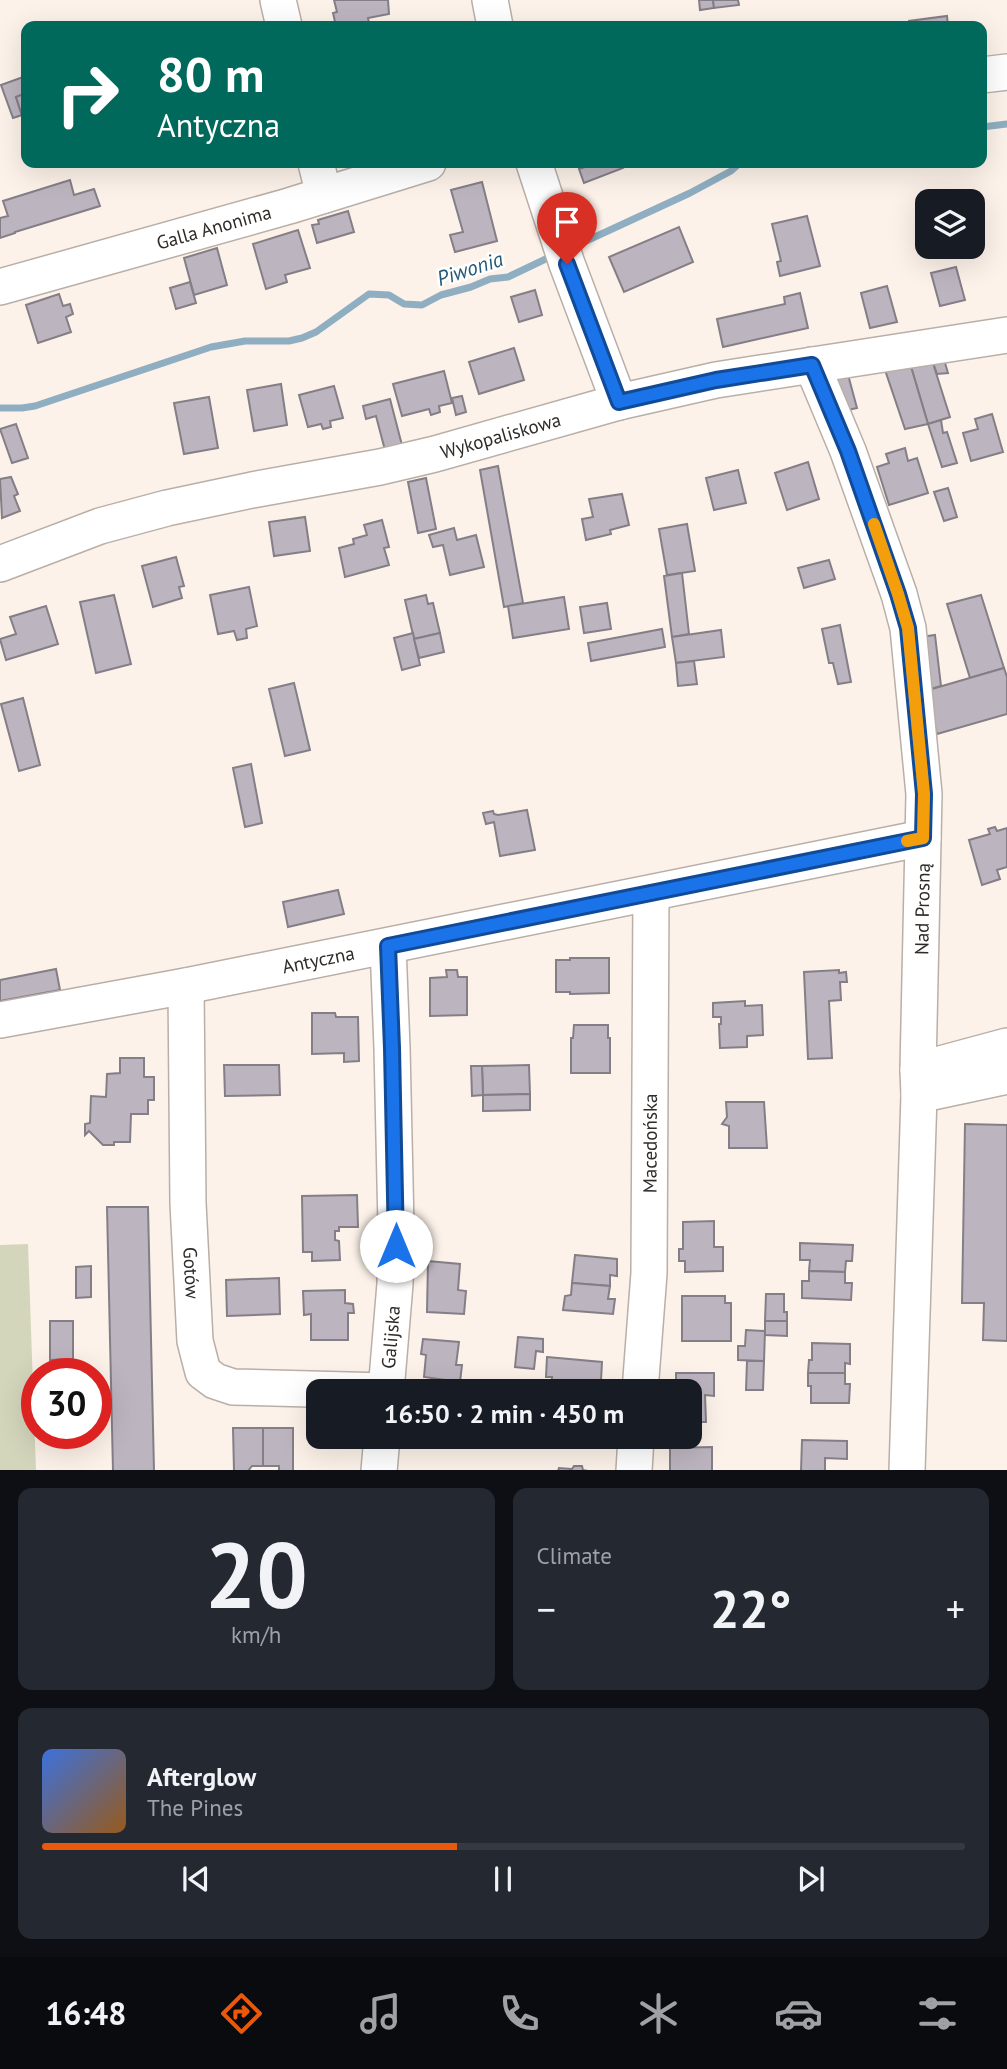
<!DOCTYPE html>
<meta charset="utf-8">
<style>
:root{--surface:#171b24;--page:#242831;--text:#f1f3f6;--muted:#9ea1a6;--line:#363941;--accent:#ea580c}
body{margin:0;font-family:"PT Sans",sans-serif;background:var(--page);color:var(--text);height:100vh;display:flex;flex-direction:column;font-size:26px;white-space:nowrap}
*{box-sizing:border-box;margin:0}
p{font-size:23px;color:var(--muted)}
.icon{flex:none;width:38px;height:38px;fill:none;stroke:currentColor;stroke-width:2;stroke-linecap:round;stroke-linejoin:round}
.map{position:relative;height:1470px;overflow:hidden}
.drawer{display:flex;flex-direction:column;gap:18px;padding:18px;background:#0d0f14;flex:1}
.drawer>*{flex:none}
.guide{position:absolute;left:21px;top:21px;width:966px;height:147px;border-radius:14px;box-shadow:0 7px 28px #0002;background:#00695c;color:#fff;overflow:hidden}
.tools{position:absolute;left:915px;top:189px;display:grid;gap:14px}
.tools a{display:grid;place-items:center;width:70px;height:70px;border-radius:14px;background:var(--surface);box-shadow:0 7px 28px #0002;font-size:35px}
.speed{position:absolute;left:21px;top:1358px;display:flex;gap:14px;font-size:35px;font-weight:700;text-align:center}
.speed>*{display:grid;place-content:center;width:91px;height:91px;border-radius:50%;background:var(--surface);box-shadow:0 7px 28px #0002;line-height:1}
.speed .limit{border:10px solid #d22;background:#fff;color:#111}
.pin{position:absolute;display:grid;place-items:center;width:60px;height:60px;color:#fff;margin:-72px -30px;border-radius:50% 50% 50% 0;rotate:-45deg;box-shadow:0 0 7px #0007}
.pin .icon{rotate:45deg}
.me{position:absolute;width:77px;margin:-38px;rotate:0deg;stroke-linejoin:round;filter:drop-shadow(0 0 5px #0008)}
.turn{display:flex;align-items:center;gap:24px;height:147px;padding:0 21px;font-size:32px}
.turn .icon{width:91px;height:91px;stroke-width:2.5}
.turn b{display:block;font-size:49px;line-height:60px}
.big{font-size:52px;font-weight:700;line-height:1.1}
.drawer .widget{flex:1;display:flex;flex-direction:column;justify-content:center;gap:10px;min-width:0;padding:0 24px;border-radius:14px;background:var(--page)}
.drawer .dial{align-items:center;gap:0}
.dial b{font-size:91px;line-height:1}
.song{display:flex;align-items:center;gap:21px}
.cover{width:84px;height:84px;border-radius:10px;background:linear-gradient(135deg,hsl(220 70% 55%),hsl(30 70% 35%))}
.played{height:7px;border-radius:4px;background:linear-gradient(90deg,var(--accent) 45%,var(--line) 45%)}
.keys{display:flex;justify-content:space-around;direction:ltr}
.heat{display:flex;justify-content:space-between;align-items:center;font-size:38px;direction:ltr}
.drawer .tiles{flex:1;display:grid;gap:18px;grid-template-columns:1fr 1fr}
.widget:last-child{grid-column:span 2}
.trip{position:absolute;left:306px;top:1379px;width:396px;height:70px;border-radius:14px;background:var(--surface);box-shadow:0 7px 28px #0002;font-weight:700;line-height:70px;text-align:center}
.menu{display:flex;height:112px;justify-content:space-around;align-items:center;background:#090b0e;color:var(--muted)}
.menu .icon{width:49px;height:49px}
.menu .on{color:var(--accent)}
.menu b{font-size:32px;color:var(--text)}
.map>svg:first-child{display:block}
.green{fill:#d4d6bc}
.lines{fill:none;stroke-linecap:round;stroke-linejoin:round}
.stream{stroke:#8faec1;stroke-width:7}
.building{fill:#bcb5bf;stroke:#847e87;stroke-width:2}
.minor-casing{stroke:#b9afa7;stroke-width:38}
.minor{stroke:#fff;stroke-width:35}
.route-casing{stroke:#114b97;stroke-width:18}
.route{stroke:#1a73e8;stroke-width:12}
.slow{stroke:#f59e0b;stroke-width:12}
.labels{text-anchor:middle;stroke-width:5;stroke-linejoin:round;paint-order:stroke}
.street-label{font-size:19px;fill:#2f2b28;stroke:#fff}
.water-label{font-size:21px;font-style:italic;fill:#235976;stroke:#fff}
</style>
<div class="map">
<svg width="1007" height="1471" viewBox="0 0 1007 1471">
<rect width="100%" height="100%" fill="#fcf2e9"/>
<polygon class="green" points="28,1244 36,1470 0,1470 0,1245"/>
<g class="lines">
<g class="stream">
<polyline points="982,127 1007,124"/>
<polyline points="571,248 690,193 731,171 740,163"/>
<polyline points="0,408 22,408 35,406 211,347 245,341 289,341 302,338 316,332 369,294 389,295 404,304 422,305 441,295 471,287 490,279 508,277 554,255"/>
</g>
</g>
<g class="building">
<polygon points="334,0 388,0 389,14 368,18 369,23 366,26 336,26 333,13 337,12"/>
<polygon points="699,0 713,0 714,8 700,10"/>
<polygon points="713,0 738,0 739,5 714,8"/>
<polygon points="947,16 948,26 909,26 909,21"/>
<polygon points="26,76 26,93 16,97 22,115 13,118 1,85"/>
<polygon points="26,93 26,128 16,97"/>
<polygon points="590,163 621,163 623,168 584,183 579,169 591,165"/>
<polygon points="70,180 74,195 94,189 100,206 15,232 15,233 0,238 0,218 8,216 3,201"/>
<polygon points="482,182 497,241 455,252 450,235 463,232 451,190"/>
<polygon points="348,211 354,232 317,243 312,225 319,224 318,220"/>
<polygon points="807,216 820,266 780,276 777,262 781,261 772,224"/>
<polygon points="679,227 693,262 624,292 609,257"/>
<polygon points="298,230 310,268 285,275 287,282 266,289 253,244"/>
<polygon points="217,248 227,285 194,295 184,258"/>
<polygon points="956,267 965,300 940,306 931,273"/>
<polygon points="190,282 196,303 176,309 170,288"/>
<polygon points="887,286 897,322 870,328 861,293"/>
<polygon points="535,290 542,315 519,322 511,297"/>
<polygon points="800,293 808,328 723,347 717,319 785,304 784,297"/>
<polygon points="59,294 63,306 70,304 73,314 66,317 71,332 38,343 26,305"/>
<polygon points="514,348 524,380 479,394 469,362"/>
<polygon points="943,356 948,373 937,374 931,357"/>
<polygon points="931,357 950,417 928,424 909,360"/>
<polygon points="909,360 928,424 905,429 883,364"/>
<polygon points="444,371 452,403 439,406 440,412 431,415 429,409 402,416 393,384"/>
<polygon points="847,371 857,408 839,412 829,375"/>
<polygon points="281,384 287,425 254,431 247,390"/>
<polygon points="334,386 343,418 330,421 331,427 323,429 321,424 308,427 299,395"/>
<polygon points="462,396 466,412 456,415 452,398"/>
<polygon points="209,397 218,448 184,454 174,403"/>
<polygon points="390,399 403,449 386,454 376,416 366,419 363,406"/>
<polygon points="992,414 1003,452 971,461 963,433 978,429 975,419"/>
<polygon points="941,420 943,433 947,432 957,463 942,467 928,424"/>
<polygon points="16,424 28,458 12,463 0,429"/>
<polygon points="905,448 908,461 917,458 928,493 889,505 877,467 889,463 886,454"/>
<polygon points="808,462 819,499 787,510 775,473"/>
<polygon points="498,466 523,603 504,607 480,470"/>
<polygon points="738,470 746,503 714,510 706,478"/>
<polygon points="11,477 18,494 14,496 20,511 2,518 0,479"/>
<polygon points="426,478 436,529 418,533 408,482"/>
<polygon points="948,488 957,517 944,521 934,492"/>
<polygon points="622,494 629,525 610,530 611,534 586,540 582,519 593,517 589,499"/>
<polygon points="305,517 310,551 274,556 269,522"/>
<polygon points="382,520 389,547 384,548 389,565 345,577 339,548 354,544 353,539 367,535 364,525"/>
<polygon points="687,524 695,571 667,575 659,529"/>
<polygon points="454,528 457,540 476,535 484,567 450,575 443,545 433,547 429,535"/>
<polygon points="176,557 184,586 179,587 182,598 153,607 142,566"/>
<polygon points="829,560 835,579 804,588 798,568"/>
<polygon points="682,573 689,634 672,637 664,576"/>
<polygon points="249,587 257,626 246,629 247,638 237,640 234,631 218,634 210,595"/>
<polygon points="114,595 131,664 96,673 80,602"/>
<polygon points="426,595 428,604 433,603 440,633 414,639 405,600"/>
<polygon points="981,595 1004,668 970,678 947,604"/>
<polygon points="564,597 569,629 513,638 508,606"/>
<polygon points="607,603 611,629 584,633 580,607"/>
<polygon points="46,606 58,644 6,660 0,639 16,634 10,617"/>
<polygon points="840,625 851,682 838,684 833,663 829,663 822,629"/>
<polygon points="662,629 665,647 591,661 588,643"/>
<polygon points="721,630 724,657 676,663 672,637"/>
<polygon points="413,633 420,665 402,670 394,638"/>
<polygon points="440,633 444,652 419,658 414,639"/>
<polygon points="935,635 941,686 925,691 920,637"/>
<polygon points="694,661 697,684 678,686 676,663"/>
<polygon points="1004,668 1007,677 1007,714 937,734 925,691"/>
<polygon points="294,683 310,750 285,756 269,689"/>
<polygon points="23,698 40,765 19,771 1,704"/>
<polygon points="251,764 262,823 245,827 233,768"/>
<polygon points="527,810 535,850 500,856 494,822 486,824 483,813 493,811 494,814 498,815"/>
<polygon points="995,827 997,831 1007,828 1007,867 997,870 1000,879 982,885 969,840 990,834 988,829"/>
<polygon points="338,890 344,914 288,927 283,902"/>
<polygon points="570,958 609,958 609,993 570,994 570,992 556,992 556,960 570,960"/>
<polygon points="56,969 60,990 0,1001 0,980"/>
<polygon points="446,970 457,970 458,977 467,977 467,1015 430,1016 430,978 447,977"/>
<polygon points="839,970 839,973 846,972 847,982 840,982 841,1000 829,1001 832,1058 808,1059 804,972"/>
<polygon points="745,1001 745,1006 762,1005 763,1035 747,1036 747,1047 720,1048 719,1024 721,1024 721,1017 713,1017 713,1003"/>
<polygon points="312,1013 335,1013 336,1017 358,1017 359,1061 344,1062 344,1053 312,1054"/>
<polygon points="574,1025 608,1025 608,1038 610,1038 610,1073 571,1073 571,1038 573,1038"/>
<polygon points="120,1058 144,1058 144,1077 154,1077 154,1100 148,1100 148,1114 131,1114 130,1142 114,1142 114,1145 103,1145 89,1131 85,1135 85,1124 90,1123 91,1096 106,1097 107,1074 120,1073"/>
<polygon points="224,1065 279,1065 280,1095 225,1096"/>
<polygon points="529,1065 530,1094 483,1095 482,1066"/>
<polygon points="471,1066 482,1066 483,1095 472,1096"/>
<polygon points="530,1094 530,1110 483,1111 483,1095"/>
<polygon points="726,1102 764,1102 767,1148 729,1148 729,1126 722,1124 727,1117"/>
<polygon points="965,1124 1007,1125 1007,1341 983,1340 984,1303 962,1303"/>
<polygon points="357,1195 358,1227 339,1227 339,1231 335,1231 335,1240 339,1241 340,1260 312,1261 312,1252 303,1252 302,1196"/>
<polygon points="107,1207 148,1207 154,1471 113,1471"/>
<polygon points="714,1221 714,1247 723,1247 723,1271 685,1272 685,1261 679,1261 679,1249 683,1249 683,1222"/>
<polygon points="800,1243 853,1245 852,1261 846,1261 845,1272 809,1271 810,1260 800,1260"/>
<polygon points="575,1255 617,1259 617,1276 610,1275 610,1286 572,1283"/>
<polygon points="428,1261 460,1264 458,1290 466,1291 464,1314 427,1312"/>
<polygon points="91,1266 91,1297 76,1298 76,1267"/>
<polygon points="809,1271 845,1272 845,1283 852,1283 851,1300 802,1298 802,1281 809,1281"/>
<polygon points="279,1278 280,1314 227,1316 226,1280"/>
<polygon points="572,1283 610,1286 608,1299 615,1299 613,1314 563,1310 565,1296 571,1295"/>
<polygon points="345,1290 345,1303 353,1304 354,1313 348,1313 348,1340 311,1340 311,1314 304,1315 303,1291"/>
<polygon points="766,1294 784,1294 784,1312 787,1312 787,1321 765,1321"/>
<polygon points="682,1296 725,1296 725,1303 731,1303 731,1341 682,1341"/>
<polygon points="50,1321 73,1321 73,1359 50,1360"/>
<polygon points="765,1321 787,1321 787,1336 765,1335"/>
<polygon points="746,1330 765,1331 764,1361 738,1360 738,1346 745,1346"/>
<polygon points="518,1337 543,1339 543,1352 536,1351 534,1369 515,1367"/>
<polygon points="423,1339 459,1342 456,1365 462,1365 460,1382 424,1377 426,1355 421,1354"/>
<polygon points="812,1343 850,1344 850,1364 845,1363 845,1373 808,1373 809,1360 812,1360"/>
<polygon points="547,1357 602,1362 601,1381 594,1381 593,1391 551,1391 552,1377 546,1377"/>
<polygon points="747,1361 764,1361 763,1390 746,1390"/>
<polygon points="676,1373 714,1373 714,1396 705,1395 706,1422 690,1422 690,1391 671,1391 671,1388 676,1388"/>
<polygon points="808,1373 845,1373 845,1384 850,1384 849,1403 811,1403 811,1386 808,1386"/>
<polygon points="233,1428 263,1428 263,1466 252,1466 248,1471 234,1471"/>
<polygon points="263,1428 293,1428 293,1471 279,1471 279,1466 263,1466"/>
<polygon points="415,1437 451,1437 451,1441"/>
<polygon points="802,1440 847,1441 847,1459 825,1458 825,1471 801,1471"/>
<polygon points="712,1447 712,1471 670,1471 670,1448"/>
<polygon points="574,1466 582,1466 583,1470 588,1471 558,1471 559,1468 572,1469"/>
</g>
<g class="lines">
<g class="minor-casing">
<g id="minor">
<polyline points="278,0 284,26"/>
<polyline points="490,0 495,26"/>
<polyline points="982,75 1007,72"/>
<polyline points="316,163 324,195"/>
<polyline points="534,163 567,264 619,402"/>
<path id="s1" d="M0 287 289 206 428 163"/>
<polyline points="812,365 848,451 899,594 908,628 924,794 918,1070 919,1095 907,1471"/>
<path id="s2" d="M0 564 100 526 167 508 252 490 380 467 435 454 619 402 716 380 1007 335"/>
<path id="s3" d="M186 986 188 1203 195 1341 203 1372 215 1381 233 1387 386 1391"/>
<path id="s4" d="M0 1020 186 986 923 838"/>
<polyline points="918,1070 1007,1046"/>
<polyline points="919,1095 1007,1076"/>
<path id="s5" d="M386 1391 395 1284 396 1227 392 1048 388 946"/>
<path id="s6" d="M640 1391 649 1273 651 894"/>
<polyline points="379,1471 382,1437"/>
<polyline points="634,1471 636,1437"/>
</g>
</g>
<use href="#minor" class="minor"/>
</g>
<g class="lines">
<g class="route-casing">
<polyline id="route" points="396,1246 392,1048 388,946 923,838 924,794 908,628 898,594 848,451 812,365 716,380 619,402 567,264"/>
</g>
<use href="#route" class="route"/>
<polyline class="slow" points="874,524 898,594 908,628 924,794 923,838 907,841"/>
</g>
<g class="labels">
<g class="street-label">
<text dy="7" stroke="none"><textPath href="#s1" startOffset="222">Galla Anonima</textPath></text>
<text dy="7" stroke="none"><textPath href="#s2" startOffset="518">Wykopaliskowa</textPath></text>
<text transform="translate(922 909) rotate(-89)" y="7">Nad Prosną</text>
<text dy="7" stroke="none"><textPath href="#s4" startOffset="324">Antyczna</textPath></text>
<text dy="7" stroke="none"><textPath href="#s6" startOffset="248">Macedońska</textPath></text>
<text dy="7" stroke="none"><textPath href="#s3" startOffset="287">Gotów</textPath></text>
<text dy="7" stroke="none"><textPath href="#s5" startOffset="54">Galijska</textPath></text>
</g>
<g class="water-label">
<text transform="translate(470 269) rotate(-18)" y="7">Piwonia</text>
</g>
</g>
</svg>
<div class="tools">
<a><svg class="icon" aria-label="layers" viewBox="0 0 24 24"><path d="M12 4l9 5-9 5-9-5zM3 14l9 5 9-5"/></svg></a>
</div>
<div class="speed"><div class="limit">30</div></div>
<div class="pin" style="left:567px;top:264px;background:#d93025"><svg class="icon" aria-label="arrive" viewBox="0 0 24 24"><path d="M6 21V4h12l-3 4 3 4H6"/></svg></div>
<svg class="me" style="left:396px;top:1246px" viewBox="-20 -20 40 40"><circle r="19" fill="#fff"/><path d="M0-13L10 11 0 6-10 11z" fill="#1a73e8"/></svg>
<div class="trip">16:50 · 2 min · 450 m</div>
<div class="guide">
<div class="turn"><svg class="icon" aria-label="right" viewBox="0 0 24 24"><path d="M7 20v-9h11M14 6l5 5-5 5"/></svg><div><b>80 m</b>Antyczna</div></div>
</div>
</div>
<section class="drawer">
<div class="tiles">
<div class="widget dial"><b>20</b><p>km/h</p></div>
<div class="widget"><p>Climate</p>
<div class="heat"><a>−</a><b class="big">22°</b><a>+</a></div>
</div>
<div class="widget">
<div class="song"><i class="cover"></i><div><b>Afterglow</b><p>The Pines</p></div></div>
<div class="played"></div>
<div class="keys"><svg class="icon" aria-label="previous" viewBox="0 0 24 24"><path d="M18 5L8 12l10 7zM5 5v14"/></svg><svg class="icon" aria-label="pause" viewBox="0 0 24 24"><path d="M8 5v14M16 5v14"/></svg><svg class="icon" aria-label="next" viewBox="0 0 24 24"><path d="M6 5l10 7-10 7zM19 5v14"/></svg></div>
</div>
</div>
</section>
<nav class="menu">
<b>16:48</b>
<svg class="icon on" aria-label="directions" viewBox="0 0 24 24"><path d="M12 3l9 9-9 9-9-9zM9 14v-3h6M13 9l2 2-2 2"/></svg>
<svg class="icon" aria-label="music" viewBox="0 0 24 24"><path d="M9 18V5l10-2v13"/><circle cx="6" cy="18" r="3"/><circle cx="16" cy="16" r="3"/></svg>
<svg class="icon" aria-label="phone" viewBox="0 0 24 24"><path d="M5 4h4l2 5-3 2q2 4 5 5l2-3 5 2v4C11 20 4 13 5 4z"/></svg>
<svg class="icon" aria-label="climate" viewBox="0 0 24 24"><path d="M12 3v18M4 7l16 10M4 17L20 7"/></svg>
<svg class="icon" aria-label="car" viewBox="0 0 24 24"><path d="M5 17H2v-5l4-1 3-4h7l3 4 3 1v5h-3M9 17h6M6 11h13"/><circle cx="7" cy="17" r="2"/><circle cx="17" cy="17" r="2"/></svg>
<svg class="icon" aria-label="filters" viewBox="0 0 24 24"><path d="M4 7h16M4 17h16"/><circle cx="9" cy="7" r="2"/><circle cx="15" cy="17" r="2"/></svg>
</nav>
